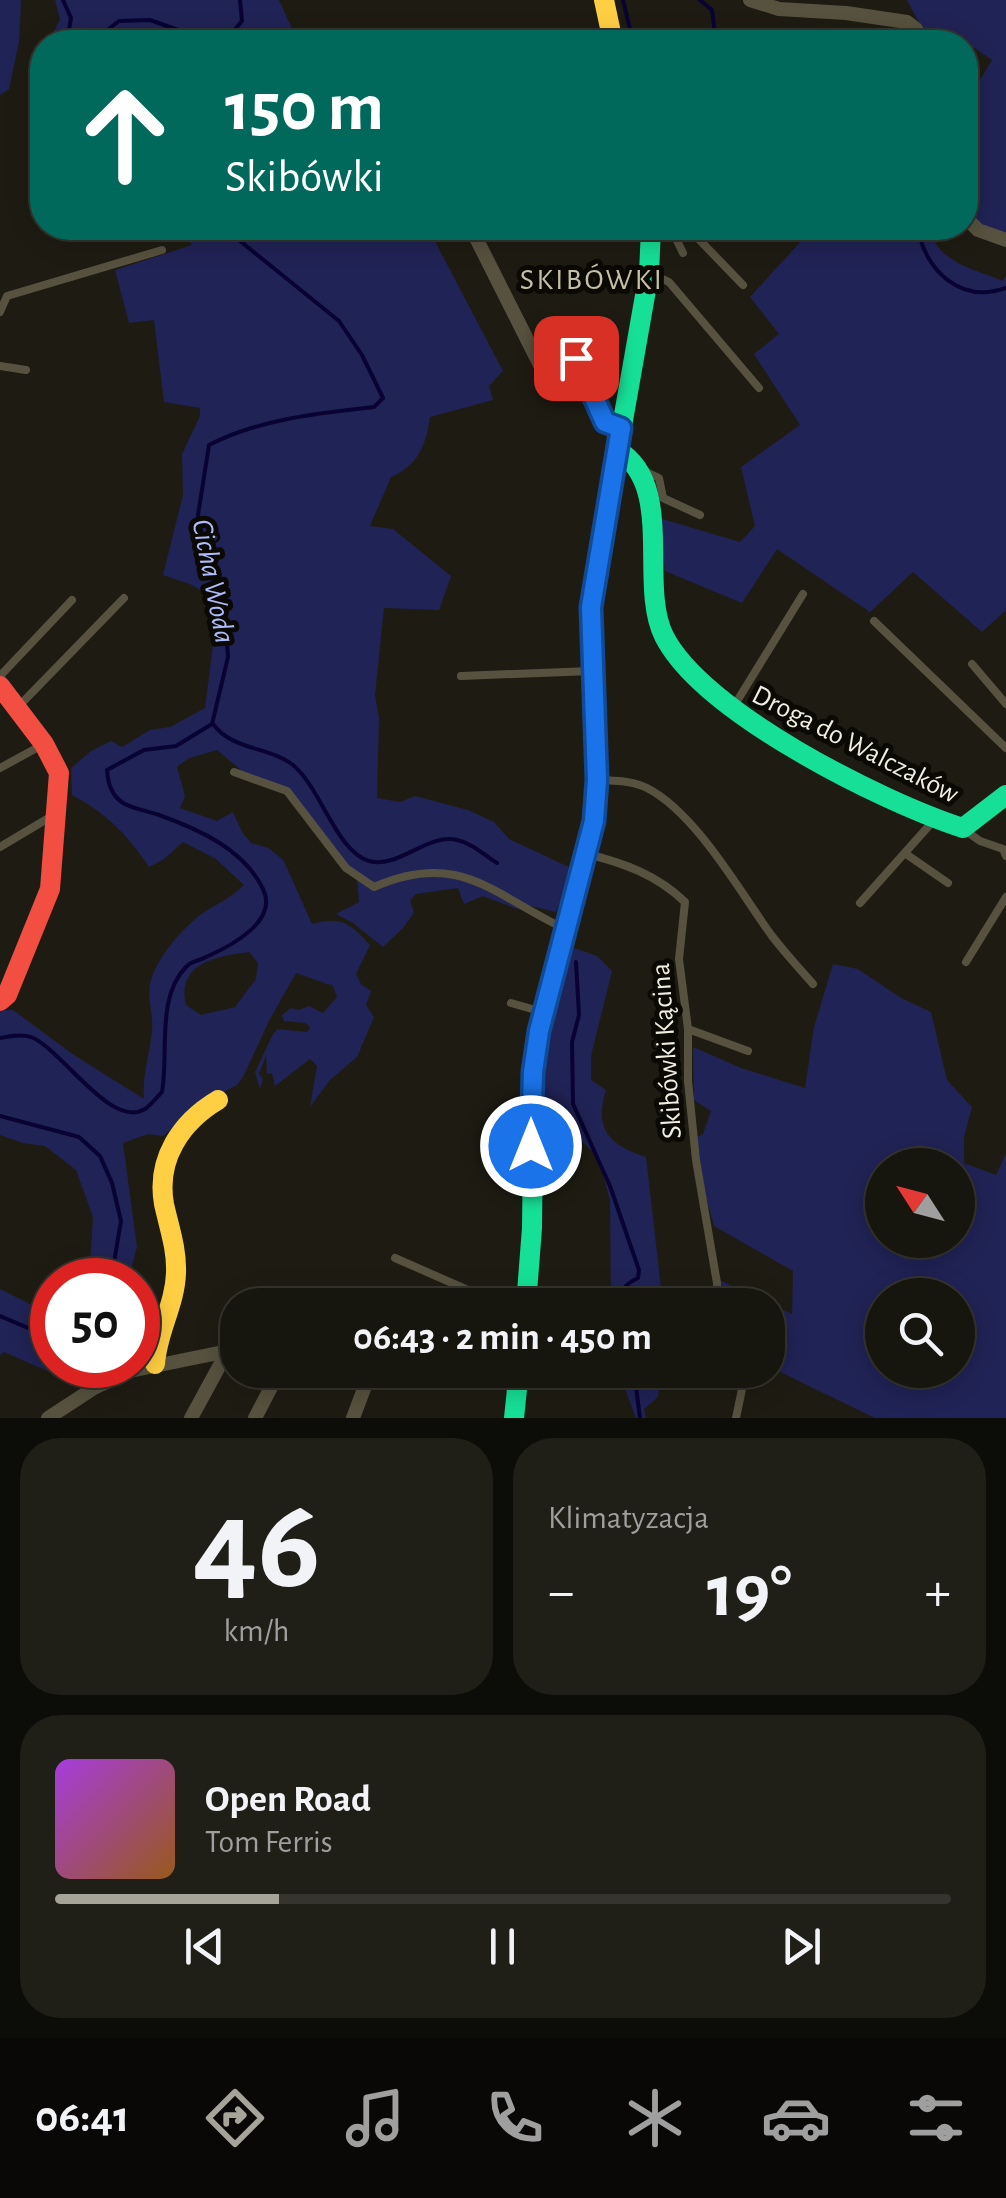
<!DOCTYPE html>
<html lang="pl">
<meta charset="utf-8">
<style>
:root{--surface:#16150e;--page:#1f1e17;--text:#f1f3f6;--muted:#9e9f9e;--line:#35342e;--accent:#a6a499}
body{margin:0;font-family:"Alegreya Sans",sans-serif;background:var(--page);color:var(--text);height:100vh;display:flex;flex-direction:column;font-size:38px;white-space:nowrap}
*{box-sizing:border-box;margin:0}
p{font-size:32px;color:var(--muted)}
.icon{flex:none;width:55px;height:55px;fill:none;stroke:currentColor;stroke-width:2;stroke-linecap:round;stroke-linejoin:round}
.map{position:relative;height:1418px;overflow:hidden}
.drawer{display:flex;flex-direction:column;gap:20px;padding:20px;background:#0c0c08;flex:1}
.drawer>*{flex:none}
.banner{position:absolute;left:30px;top:30px;width:948px;height:210px;border-radius:40px;box-shadow:0 5px 25px #0003,0 0 0 2px var(--line);background:#00695c;color:#fff;overflow:hidden}
.needle{width:65px;rotate:306deg}
.fabs{position:absolute;left:865px;top:1148px;display:grid;gap:20px}
.fabs a{display:grid;place-items:center;width:110px;height:110px;border-radius:50%;background:var(--surface);box-shadow:0 5px 25px #0003,0 0 0 2px var(--line);font-size:50px}
.speed{position:absolute;left:30px;top:1258px;display:flex;gap:20px;font-size:50px;font-weight:700;text-align:center}
.speed>*{display:grid;place-content:center;width:130px;height:130px;border-radius:50%;background:var(--surface);box-shadow:0 5px 25px #0003,0 0 0 2px var(--line);line-height:1}
.speed .limit{border:15px solid #d22;background:#fff;color:#111}
.pin{position:absolute;display:grid;place-items:center;width:85px;height:85px;color:#fff;margin:-42px;border-radius:20px;box-shadow:0 5px 15px #0006}
.me{position:absolute;width:110px;margin:-55px;rotate:0deg;stroke-linejoin:round;filter:drop-shadow(0 0 8px #0008)}
.turn{display:flex;align-items:center;gap:35px;height:210px;padding:0 30px;font-size:45px}
.turn .icon{width:130px;height:130px;stroke-width:2.5}
.turn b{display:block;font-size:70px;line-height:85px}
.big{font-size:75px;font-weight:600;line-height:1.1}
.drawer .widget{flex:1;display:flex;flex-direction:column;justify-content:center;gap:15px;min-width:0;padding:0 35px;border-radius:40px;background:var(--page)}
.drawer .dial{align-items:center;gap:0}
.dial b{font-size:130px;line-height:1}
.song{display:flex;align-items:center;gap:30px}
.cover{width:120px;height:120px;border-radius:15px;background:linear-gradient(135deg,hsl(280 70% 55%),hsl(30 70% 35%))}
.played{height:10px;border-radius:5px;background:linear-gradient(90deg,var(--accent) 25%,var(--line) 25%)}
.keys{display:flex;justify-content:space-around;direction:ltr}
.heat{display:flex;justify-content:space-between;align-items:center;font-size:55px;direction:ltr}
.drawer .tiles{flex:1;display:grid;gap:20px;grid-template-columns:1fr 1fr}
.widget:last-child{grid-column:span 2}
.trip{position:absolute;left:220px;top:1288px;width:565px;height:100px;border-radius:40px;background:var(--surface);box-shadow:0 5px 25px #0003,0 0 0 2px var(--line);font-weight:600;line-height:100px;text-align:center}
.tabs{display:flex;height:160px;justify-content:space-around;align-items:center;background:#090806;color:var(--muted)}
.tabs .icon{width:70px;height:70px}
.tabs .selected{color:var(--accent)}
.tabs b{font-size:45px;color:var(--text)}
.map>svg:first-child{display:block}
.green{fill:#202355;fill-rule:evenodd}
.lines{fill:none;stroke-linecap:round;stroke-linejoin:round}
.stream{stroke:#090333;stroke-width:4}
.lane{stroke:#57523f;stroke-width:8}
.street{stroke:#57523f;stroke-width:14}
.fast{stroke:#16e098;stroke-width:20}
.slow{stroke:#ffcf43;stroke-width:20}
.jam{stroke:#f24e42;stroke-width:20}
.route-casing{stroke:#114b97;stroke-width:25}
.route{stroke:#1a73e8;stroke-width:18}
.labels{text-anchor:middle;stroke-width:10;stroke-linejoin:round;paint-order:stroke}
.street-label{font-size:28px;fill:#f0eee1;stroke:#0b0903}
.neighbourhood-label{font-size:30px;letter-spacing:2.5px;fill:#c5bfa7;stroke:#0b0903}
.water-label{font-size:30px;font-style:italic;fill:#aebbfc;stroke:#0b0903}
</style>
<div class="map">
<svg width="1006" height="1418" viewBox="0 0 1006 1418">
<rect width="100%" height="100%" fill="#1e1c12"/>
<g class="green">
<polygon points="0,0 21,0 19,42 9,89 0,95"/>
<polygon points="55,0 279,0 298,42 49,42 60,19"/>
<polygon points="907,0 1006,0 1006,237 971,219 965,210 965,105 992,60 958,37 924,32"/>
<path d="M180 228H428L503 371 489 386 493 400 430 417C426 446 418 465 391 477L370 526 393 529 451 576 439 610 384 608 375 695 379 718 377 798 400 802 415 796 468 810 494 822 509 839 573 869 556 912 531 906 517 909 483 896 464 904 458 888 416 894 410 900 414 913 403 928 383 947 353 923 336 914 359 902 357 877 282 790 253 780 217 750 189 758 177 767 185 796 180 808 217 821 233 812 242 832 251 843 269 848 284 861 312 924C343 916 349 923 370 945L356 974 361 984 371 991 366 1005 374 1017 357 1057 330 1080 310 1107 317 1066 310 1059 275 1086 272 1073 267 1074 266 1055 259 1074 263 1079 260 1089 255 1072 273 1034 277 1029 307 1032 310 1028 306 1023 284 1021 282 1015 291 1008 299 1010 309 1006 323 1013 337 997 333 986 296 973 270 1019 243 1077 237 1085 200 1104 163 1136 148 1134 123 1143 137 1247 128 1280H89L93 1217 76 1170 45 1146 23 1143 0 1135V1010H13L74 1055 144 1099C142 1075 150 1054 152 1030 154 1013 145 995 152 977 159 956 182 929 199 916 215 904 227 901 244 885L216 859 183 842 164 859 149 867C128 835 106 813 72 795L71 768 91 751 111 741 122 747 150 730 170 727 205 708 213 645 211 597 192 585 163 575 183 495 182 454 200 416V408L164 402 154 320 129 323 115 270 192 245ZM249 952 258 963 256 979 235 1007 201 1015 186 1005C176 963 217 956 249 952Z"/>
<path d="M813 228H930C936 262 974 269 1003 281L1006 275V610L982 632 913 572 870 612 777 549 742 603 665 571 659 518 740 542 755 526 741 467 800 425 754 354 779 334 750 297Z"/>
<path d="M571 947 597 956 612 971 591 1056V1080L606 1090C594 1128 608 1145 646 1157L663 1305H611L610 1201 599 1158 577 1137 538 1136 546 1032Z"/>
<path d="M833 964 858 969 901 998 931 1012 947 1080 972 1107 964 1137V1163L996 1175 1006 1153V1418H875L768 1366V1305H713V1277L792 1314 793 1271 714 1226 704 1189 697 1137 703 1134 711 1111 694 1100 693 1047 741 1068 805 1088 814 1027ZM882 1165H958V1240H882ZM882 1295H958V1370H882Z"/>
<polygon points="0,1289 52,1315 52,1365 76,1365 61,1377 4,1352 0,1355"/>
<polygon points="618,1370 661,1370 658,1397 644,1409 646,1418 636,1418"/>
</g>
<g class="lines">
<g class="stream">
<polyline points="63,0 71,18 67,42"/>
<polyline points="623,0 633,42"/>
<polyline points="700,0 712,10 716,42"/>
<polyline points="100,42 101,35 119,21 150,20 212,42 226,40 242,21 240,0"/>
<path d="M918 228C925 271 961 304 1006 288"/>
<path d="M213 724C233 751 269 746 293 765 321 788 336 851 369 861 399 869 427 833 457 840 472 843 484 855 497 863"/>
<path d="M576 962 579 1015 572 1042 573 1104 610 1186 639 1270 638 1278C625 1284 619 1291 620 1305"/>
<path d="M0 1038C9 1036 22 1034 31 1037 62 1049 111 1130 145 1109 151 1105 157 1097 162 1092 169 1053 156 997 186 967 191 961 199 961 206 957 231 946 279 921 263 889 244 849 198 829 159 815 148 811 133 809 123 803 111 795 108 783 107 770L144 750 176 746 212 724 228 657 225 613 206 557 198 515 209 445C260 419 318 413 374 407L383 398 362 355 339 321 224 228"/>
<polyline points="0,1116 79,1137 100,1156 112,1183 121,1221 111,1280"/>
<polyline points="0,1316 52,1338"/>
<polyline points="627,1370 636,1387 640,1418"/>
</g>
<g class="lane">
<polyline points="671,228 683,253"/>
<polyline points="688,228 743,285"/>
<polyline points="650,273 669,282 759,388"/>
<polyline points="0,312 7,296 162,250"/>
<polyline points="0,366 26,370"/>
<polyline points="642,470 659,478 663,498 700,515"/>
<polyline points="874,621 1006,748"/>
<polyline points="972,664 1006,704"/>
<polyline points="0,676 72,600"/>
<polyline points="461,676 591,671"/>
<polyline points="734,706 803,594"/>
<polyline points="17,708 124,598"/>
<polyline points="0,768 44,744"/>
<path d="M234 772 287 791 346 868 374 887C458 850 491 893 563 928"/>
<path d="M601 780C617 781 633 781 647 788 696 813 740 892 772 936 785 953 799 968 813 984"/>
<polyline points="966,831 980,841 1003,849 1006,856"/>
<polyline points="0,847 52,816"/>
<path d="M587 854C624 863 657 875 685 902L679 959 688 1029V1081L696 1160 717 1283V1305"/>
<polyline points="906,854 948,883"/>
<polyline points="860,903 935,819"/>
<polyline points="966,962 1006,897"/>
<polyline points="511,1003 539,1011"/>
<polyline points="688,1029 748,1051"/>
<polyline points="395,1258 502,1305"/>
<polyline points="736,1418 746,1370"/>
</g>
<g class="street">
<polyline points="750,0 779,9 846,13 907,22 916,29 922,42"/>
<polyline points="965,217 978,230 1006,240"/>
<polyline points="471,228 543,371 576,358 605,422 621,428"/>
<polyline points="460,1370 517,1386"/>
<polyline points="48,1418 94,1388 130,1371 238,1349"/>
<polyline points="191,1418 227,1352"/>
<polyline points="255,1418 280,1370"/>
<polyline points="353,1418 371,1370"/>
</g>
<g class="fast">
<path d="M617 450C676 484 638 584 664 636 702 712 882 802 963 828L1006 795"/>
<polyline points="526,1305 532,1228 534,1059 543,1012 594,821 597,780 591,660 592,596 649,273 651,228"/>
<polyline points="514,1418 519,1370"/>
</g>
<g class="slow">
<polyline points="604,0 613,42"/>
<path d="M155 1364C157 1332 175 1305 176 1273 177 1249 169 1227 164 1204 156 1159 181 1122 218 1100"/>
</g>
<polyline class="jam" points="0,686 44,744 59,773 50,889 7,995 0,1001"/>
</g>
<g class="lines">
<g class="route-casing">
<polyline id="route" points="531,1146 533,1072 539,1031 594,821 597,780 591,607 621,428 605,422 576,358"/>
</g>
<use href="#route" class="route"/>
</g>
<g class="labels">
<g class="street-label">
<text transform="translate(856 743) rotate(27)" y="10">Droga do Walczaków</text>
<text transform="translate(665 1051) rotate(-94)" y="10">Skibówki Kącina</text>
</g>
<g class="neighbourhood-label">
<text x="592" y="289">SKIBÓWKI</text>
</g>
<g class="water-label">
<text transform="translate(214 581) rotate(79)" y="10">Cicha Woda</text>
</g>
</g>
</svg>
<div class="fabs">
<a><svg class="needle" viewBox="-14 -14 28 28"><path d="M0-13l5 13h-10z" fill="#e53935"/><path d="M0 13l5-13h-10z" fill="#9e9f9e"/></svg></a>
<a><svg class="icon" aria-label="search" viewBox="0 0 24 24"><circle cx="10" cy="10" r="6"/><path d="M15 15l6 6"/></svg></a>
</div>
<div class="speed"><div class="limit">50</div></div>
<div class="pin" style="left:576px;top:358px;background:#d93025"><svg class="icon" aria-label="arrive" viewBox="0 0 24 24"><path d="M6 21V4h12l-3 4 3 4H6"/></svg></div>
<svg class="me" style="left:531px;top:1146px" viewBox="-20 -20 40 40"><circle r="17" fill="#1a73e8" stroke="#fff" stroke-width="3"/><path d="M0-11L8 9 0 5-8 9z" fill="#fff"/></svg>
<div class="trip">06:43 · 2 min · 450 m</div>
<div class="banner">
<div class="turn"><svg class="icon" aria-label="ahead" viewBox="0 0 24 24"><path d="M12 20V5M6 11l6-6 6 6"/></svg><div><b>150 m</b>Skibówki</div></div>
</div>
</div>
<section class="drawer">
<div class="tiles">
<div class="widget dial"><b>46</b><p>km/h</p></div>
<div class="widget"><p>Klimatyzacja</p>
<div class="heat"><a>−</a><b class="big">19°</b><a>+</a></div>
</div>
<div class="widget">
<div class="song"><i class="cover"></i><div><b>Open Road</b><p>Tom Ferris</p></div></div>
<div class="played"></div>
<div class="keys"><svg class="icon" aria-label="previous" viewBox="0 0 24 24"><path d="M18 5L8 12l10 7zM5 5v14"/></svg><svg class="icon" aria-label="pause" viewBox="0 0 24 24"><path d="M8 5v14M16 5v14"/></svg><svg class="icon" aria-label="next" viewBox="0 0 24 24"><path d="M6 5l10 7-10 7zM19 5v14"/></svg></div>
</div>
</div>
</section>
<nav class="tabs">
<b>06:41</b>
<svg class="icon selected" aria-label="directions" viewBox="0 0 24 24"><path d="M12 3l9 9-9 9-9-9zM9 14v-3h6M13 9l2 2-2 2"/></svg>
<svg class="icon" aria-label="music" viewBox="0 0 24 24"><path d="M9 18V5l10-2v13"/><circle cx="6" cy="18" r="3"/><circle cx="16" cy="16" r="3"/></svg>
<svg class="icon" aria-label="phone" viewBox="0 0 24 24"><path d="M5 4h4l2 5-3 2q2 4 5 5l2-3 5 2v4C11 20 4 13 5 4z"/></svg>
<svg class="icon" aria-label="climate" viewBox="0 0 24 24"><path d="M12 3v18M4 7l16 10M4 17L20 7"/></svg>
<svg class="icon" aria-label="car" viewBox="0 0 24 24"><path d="M5 17H2v-5l4-1 3-4h7l3 4 3 1v5h-3M9 17h6M6 11h13"/><circle cx="7" cy="17" r="2"/><circle cx="17" cy="17" r="2"/></svg>
<svg class="icon" aria-label="filters" viewBox="0 0 24 24"><path d="M4 7h16M4 17h16"/><circle cx="9" cy="7" r="2"/><circle cx="15" cy="17" r="2"/></svg>
</nav>
